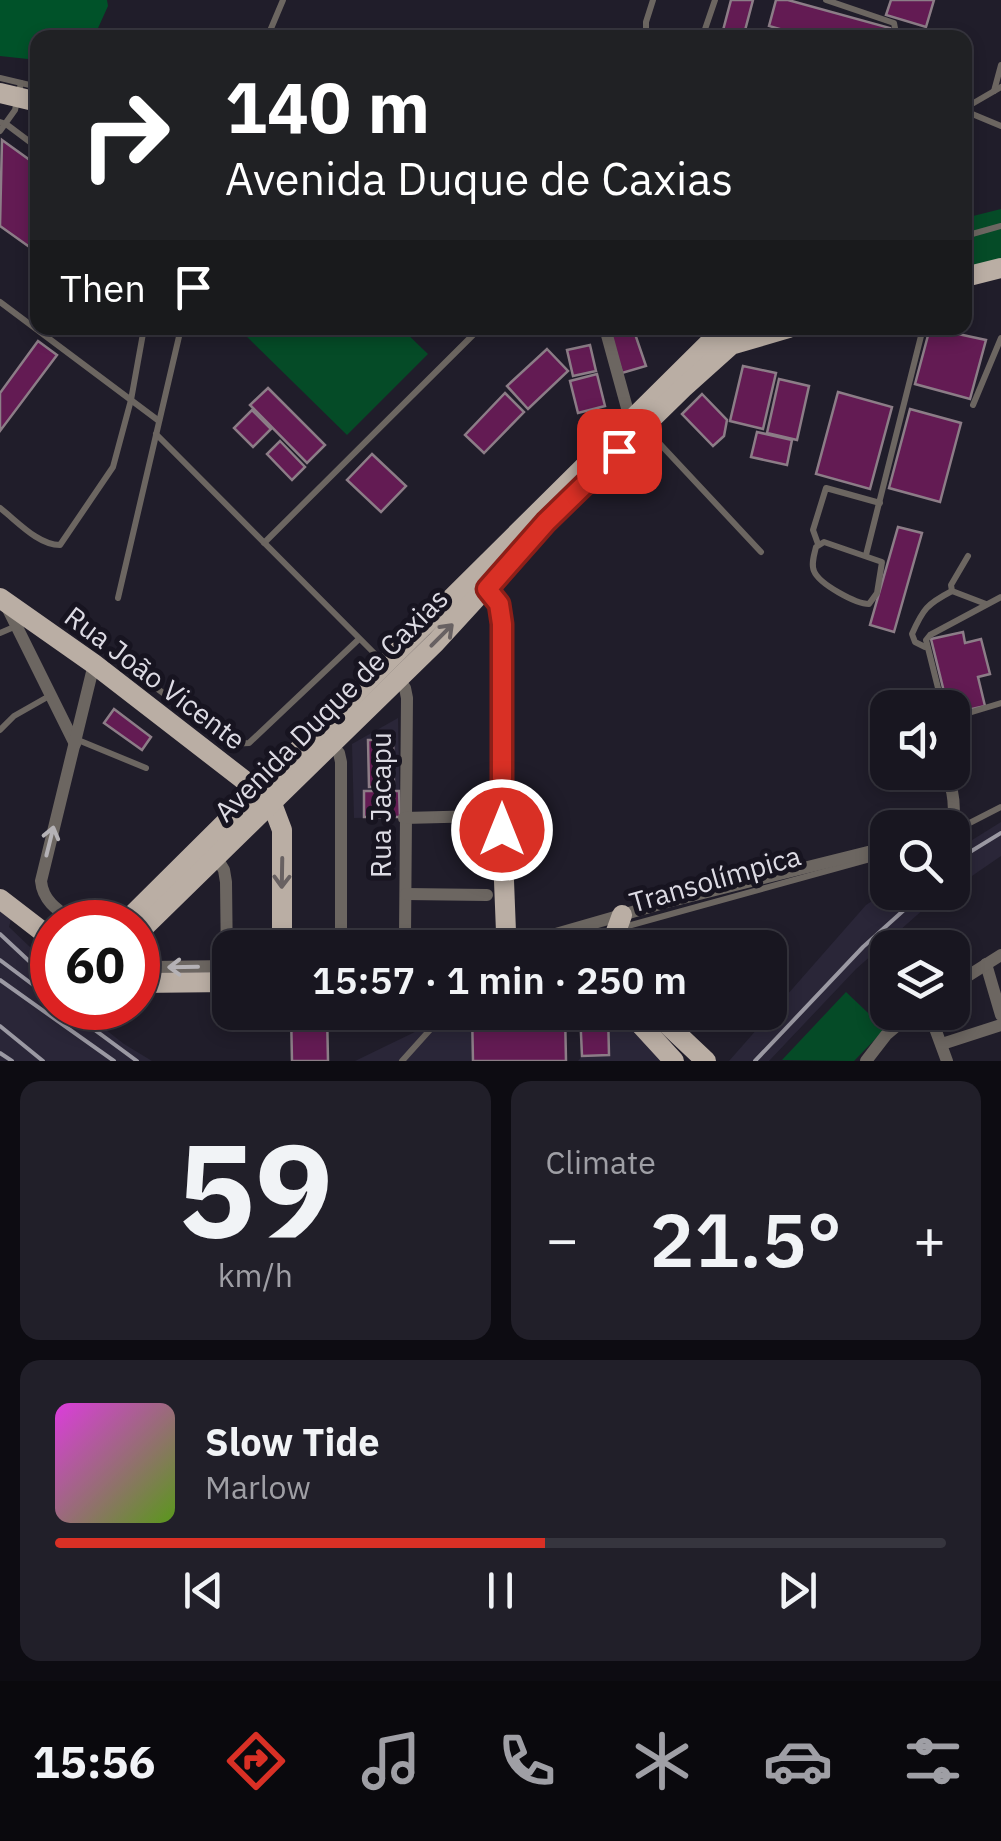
<!DOCTYPE html>
<meta charset="utf-8">
<style>
:root{--surface:#181620;--page:#211f29;--text:#f1f3f6;--muted:#9f9fa5;--line:#36353e;--accent:#d93025}
body{margin:0;font-family:"IBM Plex Sans",sans-serif;background:var(--page);color:var(--text);height:100vh;display:flex;flex-direction:column;font-size:38px;white-space:nowrap}
*{box-sizing:border-box;margin:0}
p{font-size:32px;color:var(--muted)}
.icon{flex:none;width:55px;height:55px;fill:none;stroke:currentColor;stroke-width:2;stroke-linecap:round;stroke-linejoin:round}
.map{position:relative;height:1061px;overflow:hidden}
.drawer{display:flex;flex-direction:column;gap:20px;padding:20px;background:#0d0c12;flex:1}
.drawer>*{flex:none}
.banner{position:absolute;left:30px;top:30px;width:942px;height:305px;border-radius:20px;box-shadow:0 5px 15px #0003,0 0 0 2px var(--line);background:#202124;color:#fff;overflow:hidden}
.controls{position:absolute;left:870px;top:690px;display:grid;gap:20px}
.controls a{display:grid;place-items:center;width:100px;height:100px;border-radius:20px;background:var(--surface);box-shadow:0 5px 15px #0003,0 0 0 2px var(--line);font-size:50px}
.speed{position:absolute;left:30px;top:900px;display:flex;gap:20px;font-size:50px;font-weight:700;text-align:center}
.speed>*{display:grid;place-content:center;width:130px;height:130px;border-radius:50%;background:var(--surface);box-shadow:0 5px 15px #0003,0 0 0 2px var(--line);line-height:1}
.speed .limit{border:15px solid #d22;background:#fff;color:#111}
.pin{position:absolute;display:grid;place-items:center;width:85px;height:85px;color:#fff;margin:-42px;border-radius:20px;box-shadow:0 5px 15px #0006}
.me{position:absolute;width:110px;margin:-55px;rotate:0deg;stroke-linejoin:round;filter:drop-shadow(0 0 8px #0008)}
.turn{display:flex;align-items:center;gap:35px;height:210px;padding:0 30px;font-size:45px}
.turn .icon{width:130px;height:130px;stroke-width:2.5}
.turn b{display:block;font-size:70px;line-height:85px}
.then{display:flex;align-items:center;height:95px;padding:0 30px;background:#0003;gap:20px;font-size:38px}
.big{font-size:75px;font-weight:600;line-height:1.1}
.drawer .widget{flex:1;display:flex;flex-direction:column;justify-content:center;gap:15px;min-width:0;padding:0 35px;border-radius:20px;background:var(--page)}
.drawer .dial{align-items:center;gap:0}
.dial b{font-size:130px;line-height:1}
.song{display:flex;align-items:center;gap:30px}
.cover{width:120px;height:120px;border-radius:15px;background:linear-gradient(135deg,hsl(300 70% 55%),hsl(90 70% 35%))}
.played{height:10px;border-radius:5px;background:linear-gradient(90deg,var(--accent) 55%,var(--line) 55%)}
.keys{display:flex;justify-content:space-around;direction:ltr}
.heat{display:flex;justify-content:space-between;align-items:center;font-size:55px;direction:ltr}
.drawer .tiles{flex:1;display:grid;gap:20px;grid-template-columns:1fr 1fr}
.widget:last-child{grid-column:span 2}
.trip{position:absolute;left:212px;top:930px;width:575px;height:100px;border-radius:20px;background:var(--surface);box-shadow:0 5px 15px #0003,0 0 0 2px var(--line);font-weight:600;line-height:100px;text-align:center}
.tabs{display:flex;height:160px;justify-content:space-around;align-items:center;background:#0a090d;color:var(--muted)}
.tabs .icon{width:70px;height:70px}
.tabs .active{color:var(--accent)}
.tabs b{font-size:45px;color:var(--text)}
.map>svg:first-child{display:block}
.built{fill:#2a2638}
.green{fill:#054b27}
.forest{fill:#005229}
.building{fill:#631b53;stroke:#8c7d87;stroke-width:2.5}
.lines{fill:none;stroke-linecap:round;stroke-linejoin:round}
.lane{stroke:#6c6661;stroke-width:6}
.street{stroke:#6c6661;stroke-width:12}
.primary{stroke:#baaea4;stroke-width:20}
.rail{stroke:#9b99a3;stroke-width:4}
.oneway{stroke:#686162}
.oneway2{stroke:#b5b2b6}
.route-casing{stroke:#8d1f18;stroke-width:25}
.route{stroke:#d93025;stroke-width:18}
.labels{text-anchor:middle;stroke-width:10;stroke-linejoin:round;paint-order:stroke}
.street-label{font-size:28px;fill:#dddbe4;stroke:#171420}
</style>
<div class="map">
<svg width="1001" height="1061" viewBox="0 0 1001 1061">
<rect width="100%" height="100%" fill="#201d2a"/>
<g class="built">
<polygon points="398,718 400,817 354,818 352,744"/>
<polygon points="1001,822 1001,856 953,889 953,852"/>
<polygon points="887,891 948,893 925,908 856,969 769,1061 729,1061 866,905"/>
<polygon points="0,902 12,915 9,927 52,968 52,1008 78,1008 124,1044 152,1061 0,1061"/>
<polygon points="608,1012 620,1013 665,1061 578,1061 582,1056 609,1055"/>
<polygon points="454,1013 472,1013 473,1061 355,1061"/>
</g>
<g class="green">
<polygon points="1001,209 1001,266 965,276 965,218"/>
<polygon points="238,328 401,328 428,354 347,435"/>
<polygon points="846,992 885,1029 854,1061 782,1060"/>
</g>
<polygon class="forest" points="0,0 107,0 108,6 94,37 38,38 37,60 0,56"/>
<g class="building">
<polygon points="731,0 753,0 743,38 721,38"/>
<polygon points="776,0 788,0 890,28 887,38 811,38 769,26"/>
<polygon points="891,0 934,0 926,27 886,15"/>
<polygon points="2,140 38,166 38,253 0,226"/>
<polygon points="608,328 633,328 646,366 622,373"/>
<polygon points="930,328 986,340 970,399 915,384"/>
<polygon points="38,341 57,355 0,431 0,393"/>
<polygon points="590,345 596,371 573,376 567,350"/>
<polygon points="547,349 568,371 528,409 507,386"/>
<polygon points="743,366 776,373 763,429 730,421"/>
<polygon points="597,374 605,406 578,413 570,381"/>
<polygon points="779,379 809,386 797,440 767,433"/>
<polygon points="268,388 325,445 307,463 250,405"/>
<polygon points="838,392 892,407 870,489 816,474"/>
<polygon points="505,393 524,412 484,453 465,435"/>
<polygon points="702,394 727,420 724,436 713,446 682,414"/>
<polygon points="910,409 961,423 940,502 889,488"/>
<polygon points="252,410 271,429 253,447 234,428"/>
<polygon points="757,432 792,440 787,465 751,457"/>
<polygon points="280,441 305,467 292,480 267,454"/>
<polygon points="372,454 406,486 381,512 347,480"/>
<polygon points="898,527 922,533 894,632 870,625"/>
<polygon points="963,632 965,643 981,639 990,674 978,677 985,706 959,712 955,698 946,700 931,639"/>
<polygon points="114,709 151,737 142,750 104,723"/>
<polygon points="368,740 393,740 394,786 369,787"/>
<polygon points="364,791 399,791 400,817 364,817"/>
<polygon points="291,1012 327,1012 328,1061 292,1061"/>
<polygon points="472,1012 565,1012 566,1061 473,1061"/>
<polygon points="580,1012 608,1012 609,1055 582,1056"/>
</g>
<g class="lines">
<g class="lane">
<polyline points="826,0 894,23 897,38"/>
<polyline points="267,38 283,0"/>
<polyline points="646,38 646,22 653,0"/>
<polyline points="702,38 715,0"/>
<polyline points="0,78 38,87"/>
<polyline points="994,91 1001,65"/>
<polyline points="965,108 1001,87"/>
<polyline points="965,111 1001,126"/>
<polyline points="0,122 6,124 38,148"/>
<polyline points="0,131 15,110 21,83"/>
<polyline points="965,236 1001,226"/>
<polyline points="0,302 159,421"/>
<polyline points="973,405 1001,338"/>
<polyline points="646,429 761,552"/>
<polyline points="156,434 384,663"/>
<path d="M0 508C17 521 38 545 60 545L113 467 131 400 144 328"/>
<path d="M824 542 882 562 877 593 869 604C856 604 819 584 814 571 811 564 814 555 816 547Z"/>
<polyline points="264,543 480,328"/>
<polyline points="818,544 813,530 826,488 880,503"/>
<polyline points="866,555 923,328"/>
<polyline points="968,556 951,585 952,591 986,604"/>
<polyline points="118,598 181,328"/>
<polyline points="0,633 14,627"/>
<path d="M925 647 915 642 912 634C923 609 927 604 952 591"/>
<polyline points="131,669 231,744 249,743 359,639"/>
<polyline points="943,708 926,640 930,635 1001,597"/>
<polyline points="952,718 1001,703"/>
<polyline points="0,730 14,716 51,695"/>
<polyline points="78,740 146,768"/>
<polyline points="952,832 1001,807"/>
<polyline points="624,927 888,854"/>
<polyline points="916,932 928,948"/>
<polyline points="554,948 612,931"/>
<polyline points="402,1061 446,1012"/>
</g>
<g class="street">
<polyline points="605,328 630,419"/>
<polyline points="5,603 75,744"/>
<polyline points="397,676 405,688 407,698 405,936"/>
<polyline points="327,740 339,753 341,762 341,948"/>
<path d="M945 772C953 787 958 813 949 828"/>
<polyline points="404,818 483,816"/>
<polyline points="217,858 224,870 226,882 227,966"/>
<polyline points="406,894 487,895"/>
<path d="M75 922C59 911 43 902 41 881L94 664"/>
<polyline points="507,948 667,902 888,847"/>
<polyline points="138,964 151,967 230,966"/>
<polyline points="986,964 1001,1015"/>
<polyline points="952,986 1001,955"/>
<polyline points="929,1012 947,1061"/>
<polyline points="942,1044 1001,1025"/>
<polyline points="866,1061 886,1035 913,1012"/>
</g>
<g class="primary">
<polyline points="0,93 38,102"/>
<polyline points="965,277 1001,268"/>
<polyline points="477,580 499,604 502,613 502,830 506,932 512,948"/>
<polyline points="0,598 94,664 271,801 282,830 282,948"/>
<polyline points="0,899 52,939"/>
<polyline points="125,922 724,328"/>
<polyline points="138,933 436,642 546,522 683,388 731,345 789,328"/>
<polyline points="610,948 622,915"/>
<polyline points="138,983 230,982"/>
<polyline points="629,1012 674,1061"/>
<polyline points="654,1012 706,1061"/>
</g>
<g class="rail">
<polyline points="952,863 1001,833"/>
<polyline points="0,934 29,961"/>
<polyline points="0,960 52,999"/>
<polyline points="0,980 114,1061"/>
<polyline points="65,1008 137,1061"/>
<polyline points="0,1026 43,1061"/>
<polyline points="0,1053 12,1061"/>
<polyline points="755,1061 863,947 924,892"/>
</g>
</g>
<defs><path id="oneway-shaft" d="M-6 0H5M1.5-3L5.5 0L1.5 3" fill="none" stroke-width="1.6" stroke-linecap="round" stroke-linejoin="round" transform="scale(2.5)"/></defs>
<g class="oneway">
<use href="#oneway-shaft" transform="translate(442 635) rotate(-45)"/>
<use href="#oneway-shaft" transform="translate(282 873) rotate(91)"/>
</g>
<g class="oneway2">
<use href="#oneway-shaft" transform="translate(50 841) rotate(-76)"/>
<use href="#oneway-shaft" transform="translate(183 967) rotate(179)"/>
</g>
<g class="lines">
<g class="route-casing">
<polyline id="route" points="502,830 502,624 499,604 487,589 546,522 619,451"/>
</g>
<use href="#route" class="route"/>
</g>
<g class="labels">
<g class="street-label">
<text transform="translate(155 678) rotate(37)" y="10">Rua João Vicente</text>
<text transform="translate(331 705) rotate(-45)" y="10">Avenida Duque de Caxias</text>
<text transform="translate(381 805) rotate(-90)" y="10">Rua Jacapu</text>
<text transform="translate(715 879) rotate(-16)" y="10">Transolímpica</text>
</g>
</g>
</svg>
<div class="controls">
<a><svg class="icon" aria-label="sound" viewBox="0 0 24 24"><path d="M4 9h4l5-4v14l-5-4H4zM17 9q2 3 0 6"/></svg></a>
<a><svg class="icon" aria-label="search" viewBox="0 0 24 24"><circle cx="10" cy="10" r="6"/><path d="M15 15l6 6"/></svg></a>
<a><svg class="icon" aria-label="layers" viewBox="0 0 24 24"><path d="M12 4l9 5-9 5-9-5zM3 14l9 5 9-5"/></svg></a>
</div>
<div class="speed"><div class="limit">60</div></div>
<div class="pin" style="left:619px;top:451px;background:#d93025"><svg class="icon" aria-label="arrive" viewBox="0 0 24 24"><path d="M6 21V4h12l-3 4 3 4H6"/></svg></div>
<svg class="me" style="left:502px;top:830px" viewBox="-20 -20 40 40"><circle r="17" fill="#d93025" stroke="#fff" stroke-width="3"/><path d="M0-11L8 9 0 5-8 9z" fill="#fff"/></svg>
<div class="trip">15:57 · 1 min · 250 m</div>
<div class="banner">
<div class="turn"><svg class="icon" aria-label="right" viewBox="0 0 24 24"><path d="M7 20v-9h11M14 6l5 5-5 5"/></svg><div><b>140 m</b>Avenida Duque de Caxias</div></div>
<div class="then">Then<svg class="icon" aria-label="arrive" viewBox="0 0 24 24"><path d="M6 21V4h12l-3 4 3 4H6"/></svg></div>
</div>
</div>
<section class="drawer">
<div class="tiles">
<div class="widget dial"><b>59</b><p>km/h</p></div>
<div class="widget"><p>Climate</p>
<div class="heat"><a>−</a><b class="big">21.5°</b><a>+</a></div>
</div>
<div class="widget">
<div class="song"><i class="cover"></i><div><b>Slow Tide</b><p>Marlow</p></div></div>
<div class="played"></div>
<div class="keys"><svg class="icon" aria-label="previous" viewBox="0 0 24 24"><path d="M18 5L8 12l10 7zM5 5v14"/></svg><svg class="icon" aria-label="pause" viewBox="0 0 24 24"><path d="M8 5v14M16 5v14"/></svg><svg class="icon" aria-label="next" viewBox="0 0 24 24"><path d="M6 5l10 7-10 7zM19 5v14"/></svg></div>
</div>
</div>
</section>
<nav class="tabs">
<b>15:56</b>
<svg class="icon active" aria-label="directions" viewBox="0 0 24 24"><path d="M12 3l9 9-9 9-9-9zM9 14v-3h6M13 9l2 2-2 2"/></svg>
<svg class="icon" aria-label="music" viewBox="0 0 24 24"><path d="M9 18V5l10-2v13"/><circle cx="6" cy="18" r="3"/><circle cx="16" cy="16" r="3"/></svg>
<svg class="icon" aria-label="phone" viewBox="0 0 24 24"><path d="M5 4h4l2 5-3 2q2 4 5 5l2-3 5 2v4C11 20 4 13 5 4z"/></svg>
<svg class="icon" aria-label="climate" viewBox="0 0 24 24"><path d="M12 3v18M4 7l16 10M4 17L20 7"/></svg>
<svg class="icon" aria-label="car" viewBox="0 0 24 24"><path d="M5 17H2v-5l4-1 3-4h7l3 4 3 1v5h-3M9 17h6M6 11h13"/><circle cx="7" cy="17" r="2"/><circle cx="17" cy="17" r="2"/></svg>
<svg class="icon" aria-label="filters" viewBox="0 0 24 24"><path d="M4 7h16M4 17h16"/><circle cx="9" cy="7" r="2"/><circle cx="15" cy="17" r="2"/></svg>
</nav>
